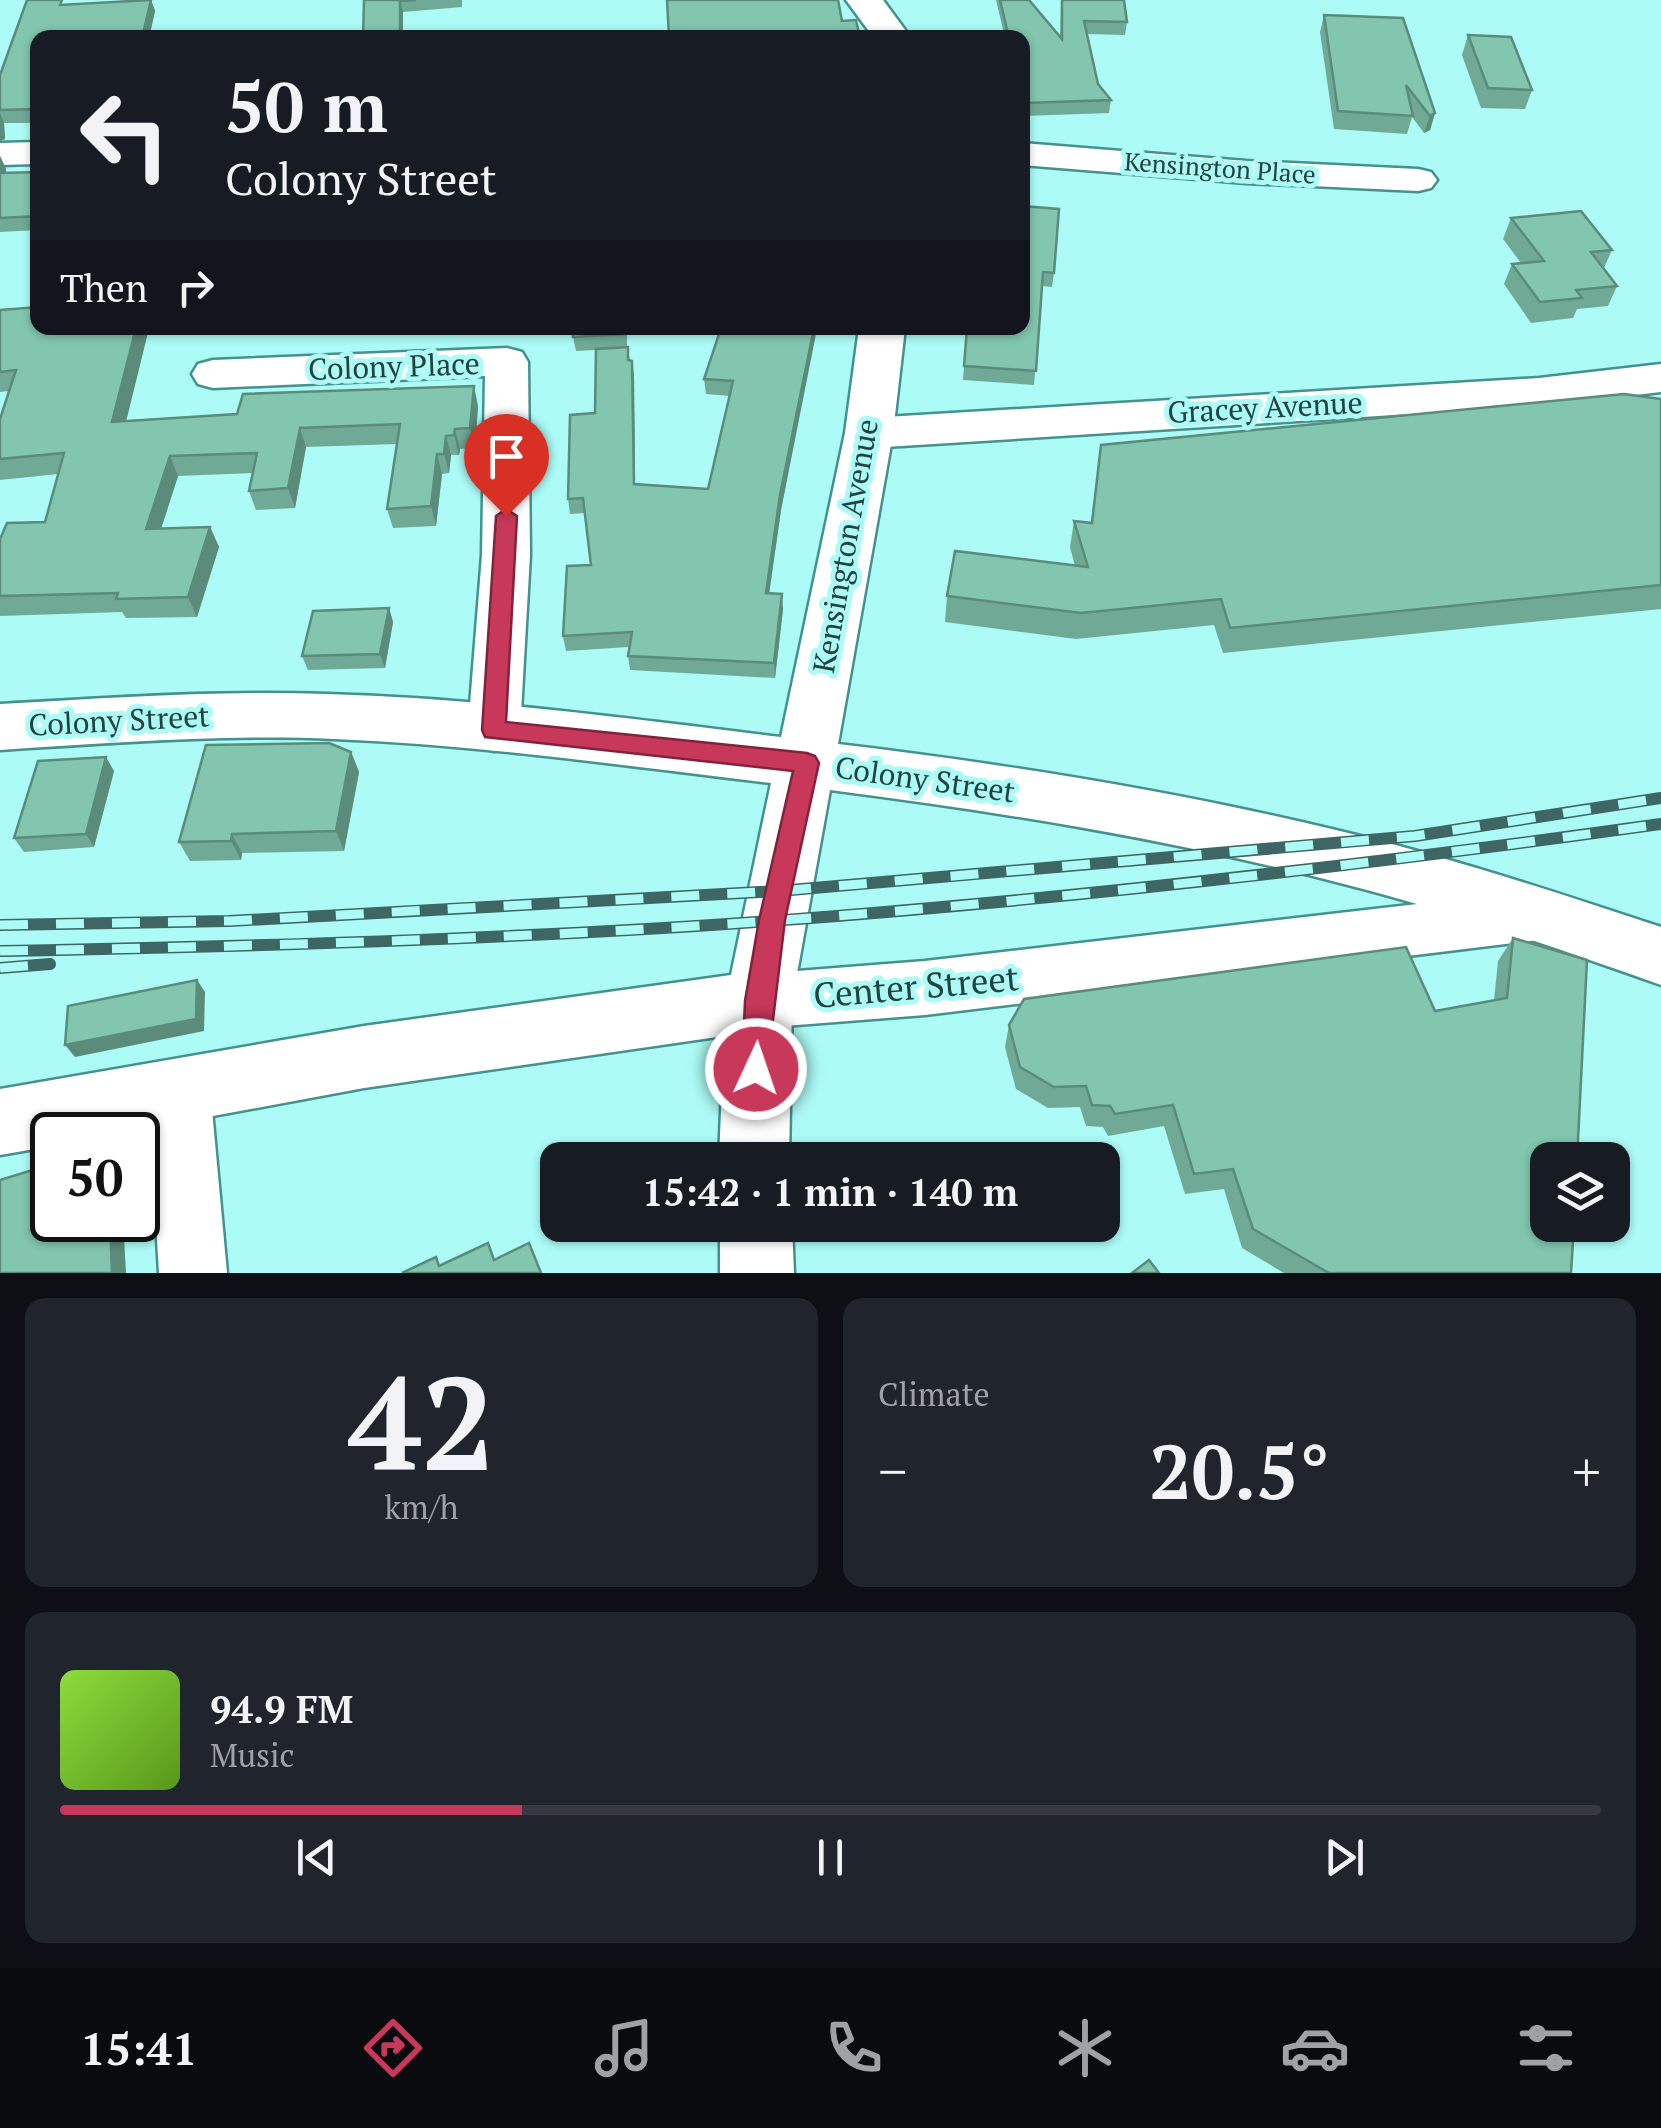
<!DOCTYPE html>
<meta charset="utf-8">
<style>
:root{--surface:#171b24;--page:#20242c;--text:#f1f3f6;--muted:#9ea1a6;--line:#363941;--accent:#c7385b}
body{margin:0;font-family:"PT Serif",serif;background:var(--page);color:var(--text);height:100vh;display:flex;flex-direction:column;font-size:38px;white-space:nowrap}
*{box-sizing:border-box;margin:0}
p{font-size:32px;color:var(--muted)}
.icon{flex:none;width:55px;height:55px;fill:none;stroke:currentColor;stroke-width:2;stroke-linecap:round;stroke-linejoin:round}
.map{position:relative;height:1273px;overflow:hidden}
.sheet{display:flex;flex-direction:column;gap:25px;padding:25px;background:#0d0f14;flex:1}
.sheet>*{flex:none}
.hud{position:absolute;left:30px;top:30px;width:1000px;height:305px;border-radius:20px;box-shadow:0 2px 8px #0004;background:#171b24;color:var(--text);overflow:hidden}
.buttons{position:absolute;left:1530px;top:1142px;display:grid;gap:20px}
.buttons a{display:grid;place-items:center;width:100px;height:100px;border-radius:20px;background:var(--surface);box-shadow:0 2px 8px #0004;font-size:50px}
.speed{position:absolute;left:30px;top:1112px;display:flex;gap:20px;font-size:50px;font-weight:700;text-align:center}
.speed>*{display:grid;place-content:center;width:130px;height:130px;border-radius:50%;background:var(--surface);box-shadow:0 2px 8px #0004;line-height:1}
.speed .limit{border:5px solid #111;border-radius:15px;background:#fff;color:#111}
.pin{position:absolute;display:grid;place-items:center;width:85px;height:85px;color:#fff;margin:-102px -42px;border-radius:50% 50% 50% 0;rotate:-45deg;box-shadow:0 0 10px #0007}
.pin .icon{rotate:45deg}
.me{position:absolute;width:110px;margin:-55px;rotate:3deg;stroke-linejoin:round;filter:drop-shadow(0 0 8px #0008)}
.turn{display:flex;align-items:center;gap:35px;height:210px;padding:0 30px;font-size:45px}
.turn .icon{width:130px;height:130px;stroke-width:2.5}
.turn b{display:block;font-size:70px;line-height:85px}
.then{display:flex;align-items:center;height:95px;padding:0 30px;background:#0003;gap:20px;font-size:38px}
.big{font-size:75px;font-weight:700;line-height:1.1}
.sheet .tile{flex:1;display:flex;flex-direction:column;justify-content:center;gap:15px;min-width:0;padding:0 35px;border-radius:20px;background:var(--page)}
.sheet .dial{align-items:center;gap:0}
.dial b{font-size:130px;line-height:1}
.song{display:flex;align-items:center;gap:30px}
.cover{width:120px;height:120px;border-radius:15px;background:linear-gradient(135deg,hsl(90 70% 55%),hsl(90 70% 35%))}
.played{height:10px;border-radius:5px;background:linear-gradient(90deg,var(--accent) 30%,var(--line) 30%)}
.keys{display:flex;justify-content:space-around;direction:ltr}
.heat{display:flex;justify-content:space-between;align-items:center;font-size:55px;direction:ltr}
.sheet .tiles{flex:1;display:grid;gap:25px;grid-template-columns:1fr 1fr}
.tile:last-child{grid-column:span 2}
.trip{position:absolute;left:540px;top:1142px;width:580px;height:100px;border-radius:20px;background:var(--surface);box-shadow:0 2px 8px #0004;font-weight:700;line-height:100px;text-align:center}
.tabs{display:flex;height:160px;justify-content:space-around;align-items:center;background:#090b0e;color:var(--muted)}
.tabs .icon{width:70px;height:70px}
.tabs .selected{color:var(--accent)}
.tabs b{font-size:45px;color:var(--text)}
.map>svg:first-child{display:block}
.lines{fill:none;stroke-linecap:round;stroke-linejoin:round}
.minor-casing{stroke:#44918e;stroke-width:5}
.major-casing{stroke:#44918e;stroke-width:5}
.minor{fill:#fff;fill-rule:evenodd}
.major{fill:#fff;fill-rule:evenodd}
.rail-casing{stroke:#3d6664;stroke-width:12}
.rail{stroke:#acfbf6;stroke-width:9;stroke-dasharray:28;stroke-linecap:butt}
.wall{fill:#70aa96}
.shaded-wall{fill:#5b8b7a}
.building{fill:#82c6af;stroke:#5b8b7a;stroke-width:2.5}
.route{fill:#c7385b;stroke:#81243b;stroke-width:2.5}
.labels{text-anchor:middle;stroke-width:10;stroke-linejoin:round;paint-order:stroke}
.far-street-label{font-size:25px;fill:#234341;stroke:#acfbf6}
.street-label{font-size:30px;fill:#234341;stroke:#acfbf6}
.near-street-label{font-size:35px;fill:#234341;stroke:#acfbf6}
</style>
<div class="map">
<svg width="1661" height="1273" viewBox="0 0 1661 1273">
<rect width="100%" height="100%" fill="#acfbf6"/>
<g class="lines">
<g class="minor-casing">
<g id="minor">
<polygon points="38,142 38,164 0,165 0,143"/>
<polygon points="1022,143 1246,161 1418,169 1431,172 1437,180 1431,188 1418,191 1246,183 1022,165"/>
<polygon points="507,348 522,352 528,362 530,555 520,730 513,745 494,751 475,745 468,730 482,555 485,376 213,388 198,384 192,374 198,364 213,360"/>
<polygon points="1661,364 1661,392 1539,406 869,448 853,444 847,433 853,422 869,418 1539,378"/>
<polygon points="1539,890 1559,897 1568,915 1559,933 1539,940 925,1015 759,1028 738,1020 729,1001 738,982 759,974 925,961"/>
<polygon points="179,1059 201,1067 210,1088 227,1273 159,1273 148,1088 157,1067"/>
</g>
</g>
<g class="major-casing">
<g id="major">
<polygon points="846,0 883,0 911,38 874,38"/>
<path d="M859 328H905L893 433 838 744C1006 764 1175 791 1340 831 1449 857 1555 892 1661 927V985C1556 948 1451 911 1344 884 1175 840 1002 812 830 790L792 1001 789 1160H719L724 1036 364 1088 111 1135H52V1146L0 1155V1089L364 1026 731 975 771 783C626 766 480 745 334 739 222 734 111 743 0 750V704C109 698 218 690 327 694 478 698 631 719 781 737L845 433Z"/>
<polygon points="720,1225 792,1225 794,1273 720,1273"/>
</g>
</g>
<use href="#minor" class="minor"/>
<use href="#major" class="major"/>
<g class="rail-casing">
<g id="rail">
<polyline points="0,925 229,921 779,891 1415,836 1661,798"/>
<path d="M0 951C279 946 558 938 837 916 1113 894 1387 862 1661 824"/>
<polyline points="0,968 50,964"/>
</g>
</g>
<use href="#rail" class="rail"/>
</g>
<g class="wall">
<polygon points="131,0 151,0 155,11 149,38 38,38 38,123 4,123 5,139 0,141 0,75 66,5"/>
<polygon points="364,0 462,0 462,7 403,12"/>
<polygon points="996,0 1029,0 1060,38 1061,0 1124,0 1127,22 1125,35 1087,34 1098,84 1111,100 1109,113 1024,116 1022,111 1022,38 1005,38"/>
<polygon points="1324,15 1403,18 1435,113 1430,130 1424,133 1412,117 1407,134 1334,129 1320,32"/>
<polygon points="1468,35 1532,90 1525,109 1481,108 1462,55"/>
<polygon points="0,156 6,169 6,173 38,172 38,230 0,232"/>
<polygon points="1022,206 1054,273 1052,287 1042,286 1034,385 963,380 967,328 1022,328"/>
<polygon points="1511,218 1612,250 1604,268 1617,286 1608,306 1577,309 1573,318 1531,323 1504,284 1512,264 1521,263 1503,239"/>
<polygon points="0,310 149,328 126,421 478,406 475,448 460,449 459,455 451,455 449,473 442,474 436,526 393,528 387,509 397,444 306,447 295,508 256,510 249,491 253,473 178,476 161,528 210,527 219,547 197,617 126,618 122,612 0,616 0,539 45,522 58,474 0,480 0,419 9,391 0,392"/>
<polygon points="627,328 627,347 634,376 635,484 708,489 730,396 706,394 704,379 721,328 816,328 781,510 769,594 783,609 775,678 630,670 628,656 629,647 566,651 563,636 591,565 585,513 570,514 568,499 595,413 596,350 576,351 573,337"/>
<polygon points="1661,399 1661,609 1223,653 1214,625 1076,639 945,622 947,596 1075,566 1070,547 1074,521 1091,522 1101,445"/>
<polygon points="389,608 393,622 385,668 308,670 302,656"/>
<polygon points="351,752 359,772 344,851 242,853 241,860 190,861 179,842"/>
<polygon points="114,771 94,847 24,852 14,838"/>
<polygon points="1513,938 1571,1273 1284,1273 1242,1248 1224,1189 1185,1194 1164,1126 1108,1136 1103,1127 1086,1126 1080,1107 1048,1108 1016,1089 1005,1047 1009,1025 1435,1011 1494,1000 1498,961"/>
</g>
<g class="shaded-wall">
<polygon points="151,0 155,11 149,38 142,38"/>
<polygon points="400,1 403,12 403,38 400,38"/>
<polygon points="0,113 4,123 5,139 0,141"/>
<polygon points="1435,113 1430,130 1424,133 1430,116"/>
<polygon points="0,156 6,169 6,187 0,174"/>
<polygon points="136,328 149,328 121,442 112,422"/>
<polygon points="814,328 816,328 816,334 781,510 767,608 766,593 780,495"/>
<polygon points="632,361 634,376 635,500 634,484"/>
<polygon points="474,386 478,406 475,448 470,428"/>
<polygon points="300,428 306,447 295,508 288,488"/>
<polygon points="455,429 460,449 459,455 454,435"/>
<polygon points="446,436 451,455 449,473 444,454"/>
<polygon points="437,454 442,474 436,526 431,506"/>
<polygon points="170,456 178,476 155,548 146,529"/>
<polygon points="210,527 219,547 197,617 188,597"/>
<polygon points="782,594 783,609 775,678 774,663"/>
<polygon points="389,608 393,622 385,668 380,654"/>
<polygon points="351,752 359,772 344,851 336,831"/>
<polygon points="106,757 114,771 94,847 86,834"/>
<polygon points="232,834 242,853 241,860 231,841"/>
<polygon points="197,980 205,992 204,1031 75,1057 65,1045"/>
<polygon points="110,1220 123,1220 126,1273 112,1273"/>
</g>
<g class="building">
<polygon points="27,0 62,0 60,5 151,0 142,38 38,38 38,109 0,110 0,75"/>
<polygon points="364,0 416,0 400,1 400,38 363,38"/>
<polygon points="667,0 838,0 842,21 856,20 860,38 669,38"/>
<polygon points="1000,0 1029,0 1062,39 1062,0 1124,0 1127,22 1084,21 1098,84 1111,100 1025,103 1022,92 1022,38 1009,38"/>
<polygon points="1324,15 1403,18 1435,113 1430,116 1406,85 1413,116 1338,111"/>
<polygon points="1468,35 1511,37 1532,90 1488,88"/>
<polygon points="38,172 38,216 0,218 0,173"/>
<polygon points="1022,206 1059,209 1054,273 1043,272 1036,371 964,366 967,328 1022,328"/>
<polygon points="1581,211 1612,250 1591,252 1617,286 1576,290 1582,298 1540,302 1512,264 1544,261 1511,218"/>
<polygon points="38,307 38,328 136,328 112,422 237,414 243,394 474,386 470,428 455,429 454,435 446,436 444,454 437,454 431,506 387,509 400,424 300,428 288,488 249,491 257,453 170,456 146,529 210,527 188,597 116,599 118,593 0,596 0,539 7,523 45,522 64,453 0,459 0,419 16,370 0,372 0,310"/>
<polygon points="573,328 625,328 625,334 573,337"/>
<polygon points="721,328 814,328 780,495 766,593 782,594 774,663 628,656 632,632 563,636 567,566 591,565 583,498 568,499 570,415 595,413 596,349 628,347 628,360 632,361 634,484 708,489 733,381 704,379"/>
<polygon points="1624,394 1661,399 1661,585 1230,628 1221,599 1081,613 947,596 955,551 1088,567 1074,521 1092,523 1101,445"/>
<polygon points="389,608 380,654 302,656 313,611"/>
<polygon points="329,743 351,752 336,831 232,834 231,841 179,842 206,745"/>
<polygon points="106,757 86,834 14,838 38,761"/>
<polygon points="1513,938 1587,960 1577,1160 1548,1160 1548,1225 1574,1225 1571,1273 1329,1273 1253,1229 1233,1169 1194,1174 1173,1105 1115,1114 1110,1106 1092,1105 1086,1086 1054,1087 1020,1067 1009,1025 1024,999 1406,947 1435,1011 1507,998"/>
<polygon points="197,980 196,1019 65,1045 68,1006"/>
<polygon points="52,1164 52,1220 110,1220 112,1273 0,1273 0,1180"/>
<polygon points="488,1243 494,1260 529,1243 541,1273 402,1273 436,1257 439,1266"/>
<polygon points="1149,1260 1159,1273 1132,1273"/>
</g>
<polygon class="route" points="506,509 517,516 506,722 807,753 815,756 819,763 785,920 766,1078 756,1082 746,1078 742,1069 745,1001 759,920 793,771 485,737 482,730 496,516"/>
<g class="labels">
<g class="far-street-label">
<text transform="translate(1220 168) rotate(4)" y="9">Kensington Place</text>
</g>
<g class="street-label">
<text transform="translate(394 367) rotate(-2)" y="10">Colony Place</text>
<text transform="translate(1265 408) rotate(-3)" y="10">Gracey Avenue</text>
<text transform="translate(846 546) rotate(-80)" y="10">Kensington Avenue</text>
<text transform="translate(119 721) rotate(-3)" y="10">Colony Street</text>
<text transform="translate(925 780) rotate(8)" y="10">Colony Street</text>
</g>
<g class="near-street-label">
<text transform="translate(916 987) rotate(-5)" y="12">Center Street</text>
</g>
</g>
</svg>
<div class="buttons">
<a><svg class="icon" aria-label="layers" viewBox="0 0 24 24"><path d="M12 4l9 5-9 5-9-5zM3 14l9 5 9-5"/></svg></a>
</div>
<div class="speed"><div class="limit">50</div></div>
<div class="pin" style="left:506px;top:516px;background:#d93025"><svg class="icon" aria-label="arrive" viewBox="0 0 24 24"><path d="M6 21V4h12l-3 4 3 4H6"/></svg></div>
<svg class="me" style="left:756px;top:1069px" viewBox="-20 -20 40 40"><circle r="17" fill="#c7385b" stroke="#fff" stroke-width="3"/><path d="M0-11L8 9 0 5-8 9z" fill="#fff"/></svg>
<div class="trip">15:42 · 1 min · 140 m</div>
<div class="hud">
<div class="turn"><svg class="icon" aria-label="left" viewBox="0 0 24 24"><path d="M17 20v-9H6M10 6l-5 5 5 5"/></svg><div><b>50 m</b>Colony Street</div></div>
<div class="then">Then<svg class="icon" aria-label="right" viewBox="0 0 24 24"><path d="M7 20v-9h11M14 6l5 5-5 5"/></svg></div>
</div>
</div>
<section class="sheet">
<div class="tiles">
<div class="tile dial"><b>42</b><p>km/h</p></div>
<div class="tile"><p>Climate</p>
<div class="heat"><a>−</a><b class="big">20.5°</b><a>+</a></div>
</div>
<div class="tile">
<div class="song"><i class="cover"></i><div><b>94.9 FM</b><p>Music</p></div></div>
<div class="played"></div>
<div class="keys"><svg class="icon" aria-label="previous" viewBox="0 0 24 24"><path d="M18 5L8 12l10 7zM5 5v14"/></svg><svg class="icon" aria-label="pause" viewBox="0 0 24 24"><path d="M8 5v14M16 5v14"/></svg><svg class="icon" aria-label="next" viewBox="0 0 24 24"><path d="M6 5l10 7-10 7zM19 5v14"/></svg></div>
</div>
</div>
</section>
<nav class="tabs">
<b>15:41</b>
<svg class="icon selected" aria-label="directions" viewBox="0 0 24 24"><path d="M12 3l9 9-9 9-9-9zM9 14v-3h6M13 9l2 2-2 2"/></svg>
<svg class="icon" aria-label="music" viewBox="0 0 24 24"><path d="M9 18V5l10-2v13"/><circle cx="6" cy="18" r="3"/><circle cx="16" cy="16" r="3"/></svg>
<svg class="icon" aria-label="phone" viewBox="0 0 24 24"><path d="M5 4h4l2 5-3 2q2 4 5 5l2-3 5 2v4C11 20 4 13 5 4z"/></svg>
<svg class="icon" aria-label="climate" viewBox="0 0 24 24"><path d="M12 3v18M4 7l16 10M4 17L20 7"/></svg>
<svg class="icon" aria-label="car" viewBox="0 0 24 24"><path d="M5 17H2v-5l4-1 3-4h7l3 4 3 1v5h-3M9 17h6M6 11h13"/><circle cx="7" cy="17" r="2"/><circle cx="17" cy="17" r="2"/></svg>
<svg class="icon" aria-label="filters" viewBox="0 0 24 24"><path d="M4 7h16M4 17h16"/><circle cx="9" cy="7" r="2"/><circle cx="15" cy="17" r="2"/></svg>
</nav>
